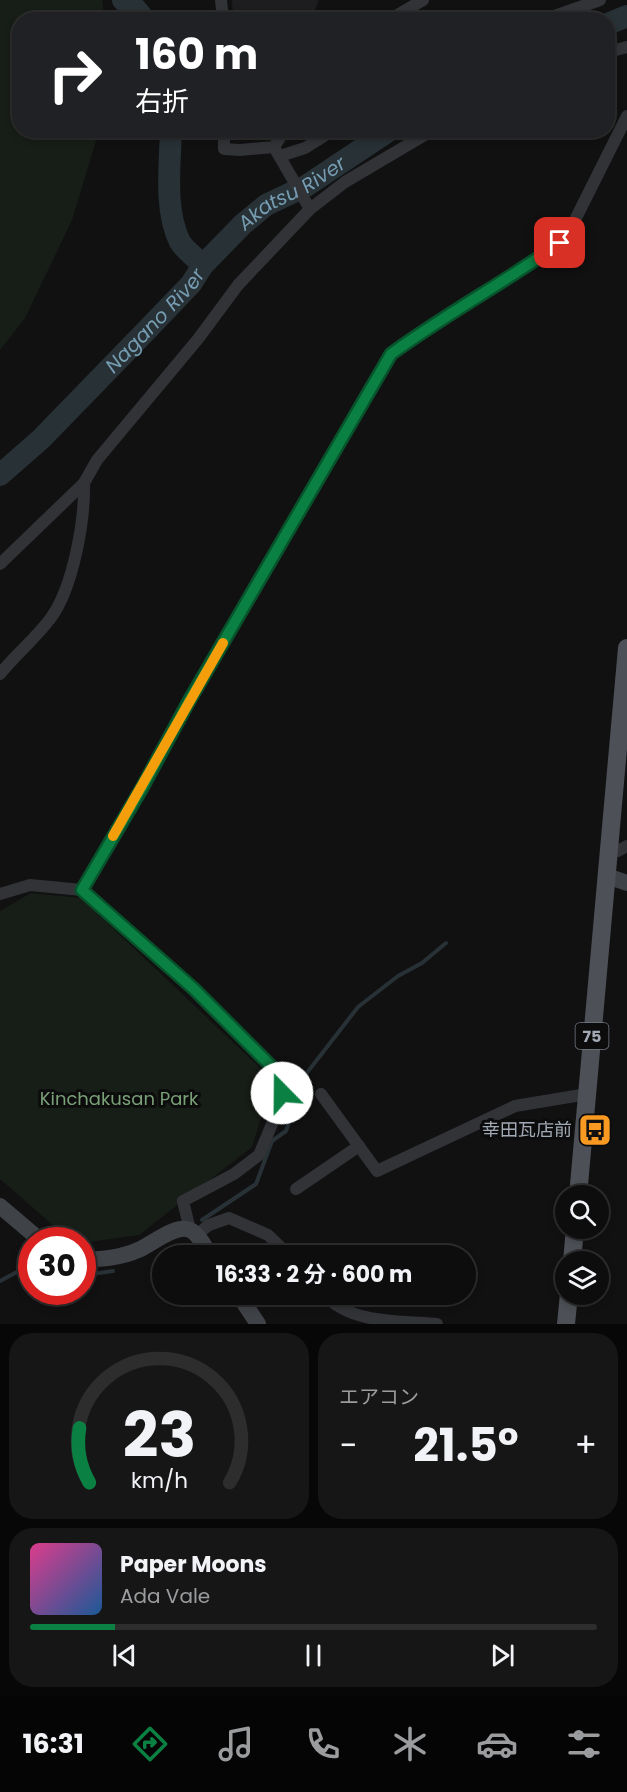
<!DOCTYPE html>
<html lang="ja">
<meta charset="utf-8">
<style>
:root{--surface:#0d0d0e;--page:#161617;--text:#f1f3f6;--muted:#9a9c9e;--line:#2d2d2e;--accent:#0b8043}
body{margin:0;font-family:Poppins,"Noto Sans JP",sans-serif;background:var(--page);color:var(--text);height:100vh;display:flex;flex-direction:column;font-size:22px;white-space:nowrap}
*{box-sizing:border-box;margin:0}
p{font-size:20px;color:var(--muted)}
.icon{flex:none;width:33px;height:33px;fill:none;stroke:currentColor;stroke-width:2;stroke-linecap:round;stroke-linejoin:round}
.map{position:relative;height:1324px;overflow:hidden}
.side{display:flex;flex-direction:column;gap:9px;padding:9px;background:#070708;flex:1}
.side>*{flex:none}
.top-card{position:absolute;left:12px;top:12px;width:603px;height:126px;border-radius:24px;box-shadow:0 3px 9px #0003,0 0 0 2px var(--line);background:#202124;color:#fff;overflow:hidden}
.fabs{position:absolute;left:555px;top:1185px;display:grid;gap:12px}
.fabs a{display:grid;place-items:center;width:54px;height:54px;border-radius:50%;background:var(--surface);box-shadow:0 3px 9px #0003,0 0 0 2px var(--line);font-size:30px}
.speed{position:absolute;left:18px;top:1227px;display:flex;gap:12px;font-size:30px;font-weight:700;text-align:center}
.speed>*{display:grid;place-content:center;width:78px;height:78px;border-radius:50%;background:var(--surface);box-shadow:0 3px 9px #0003,0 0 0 2px var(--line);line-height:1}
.speed .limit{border:9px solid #d22;background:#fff;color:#111}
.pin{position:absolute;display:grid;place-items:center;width:51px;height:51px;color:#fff;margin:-26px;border-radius:12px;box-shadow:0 3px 9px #0006}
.me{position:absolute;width:66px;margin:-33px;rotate:338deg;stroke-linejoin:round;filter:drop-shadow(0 0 4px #0008)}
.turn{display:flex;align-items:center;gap:21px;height:126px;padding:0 24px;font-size:27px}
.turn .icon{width:78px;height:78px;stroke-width:2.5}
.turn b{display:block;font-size:42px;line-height:51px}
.big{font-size:45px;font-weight:700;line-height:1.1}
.side .card{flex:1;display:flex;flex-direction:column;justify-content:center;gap:9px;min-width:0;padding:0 21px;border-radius:24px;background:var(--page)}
.side .dial{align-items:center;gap:0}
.dial svg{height:156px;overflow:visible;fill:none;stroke:var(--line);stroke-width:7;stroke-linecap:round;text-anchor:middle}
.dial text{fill:var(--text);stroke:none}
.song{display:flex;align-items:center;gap:18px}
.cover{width:72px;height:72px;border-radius:9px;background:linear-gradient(135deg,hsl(330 70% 55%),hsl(210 70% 35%))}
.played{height:6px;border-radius:3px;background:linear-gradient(90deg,var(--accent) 15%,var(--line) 15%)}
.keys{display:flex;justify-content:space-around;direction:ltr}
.heat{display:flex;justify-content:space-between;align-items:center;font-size:33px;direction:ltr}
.side .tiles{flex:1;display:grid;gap:9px;grid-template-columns:1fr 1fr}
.card:last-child{grid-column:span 2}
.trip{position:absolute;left:152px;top:1245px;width:324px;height:60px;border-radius:30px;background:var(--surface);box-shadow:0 3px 9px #0003,0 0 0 2px var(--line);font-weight:700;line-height:60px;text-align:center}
.dock{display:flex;height:96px;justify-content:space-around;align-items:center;background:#050506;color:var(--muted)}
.dock .icon{width:42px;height:42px}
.dock .on{color:var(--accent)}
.dock b{font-size:27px;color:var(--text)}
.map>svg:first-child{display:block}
.built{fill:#1d1d1f}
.green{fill:#171d17}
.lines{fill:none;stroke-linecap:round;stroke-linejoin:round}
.stream{stroke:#273136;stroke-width:4}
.river{stroke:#273136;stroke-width:22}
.street{stroke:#313337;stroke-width:12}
.secondary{stroke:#3f4247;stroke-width:16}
.primary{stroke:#4d5056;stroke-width:18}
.route-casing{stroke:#07532c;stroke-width:15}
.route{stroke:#0b8043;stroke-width:10}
.slow{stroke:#f59e0b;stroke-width:10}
.labels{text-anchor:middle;stroke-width:6;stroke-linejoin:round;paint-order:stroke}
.shield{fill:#0c0c0d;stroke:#747a82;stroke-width:1.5}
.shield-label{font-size:16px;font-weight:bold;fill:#a1a9b4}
.park-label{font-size:18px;fill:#79a077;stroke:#0c0c0d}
.poi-label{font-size:18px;fill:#a1a9b4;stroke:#0c0c0d;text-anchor:end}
.water-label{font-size:20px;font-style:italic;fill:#769cb1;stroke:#0c0c0d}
</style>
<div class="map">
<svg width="627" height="1324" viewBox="0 0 627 1324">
<rect width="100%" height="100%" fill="#111112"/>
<polygon class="built" points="232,0 319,0 311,20 233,19"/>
<g class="green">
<polygon points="0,0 102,0 105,19 20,20 20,130 99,131 72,220 25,318 0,350"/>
<polygon points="31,893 81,898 273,1080 252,1147 139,1235 83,1243 82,1240 70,1240 0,1179 0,911"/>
</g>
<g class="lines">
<g class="stream">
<polyline points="202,1220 256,1184 272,1141 286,1131 306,1074 358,1007 398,976 422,963 446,943"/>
<polyline points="82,1273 92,1274 113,1271"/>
<polyline points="0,1281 32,1264"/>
</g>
<g class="river">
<polyline points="123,0 135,8 145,20"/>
<polyline points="608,24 627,16"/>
<path d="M171 130C170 164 164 211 180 242 185 250 196 258 203 265"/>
<path id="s1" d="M0 475 41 439 144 333 191 284 203 265 243 224 266 205 306 186 390 130"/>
</g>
<g class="street">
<polyline points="221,0 223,20"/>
<polyline points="389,20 423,0"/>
<polyline points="543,20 600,0"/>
<polyline points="608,52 627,47"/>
<polyline points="224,130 224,149 240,150 274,147 285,130"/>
<polyline points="274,147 310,209"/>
<polyline points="280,156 305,148 334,130"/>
<polyline points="0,564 84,483 97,460 198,339 238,285 310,209 345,182 433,130"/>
<path d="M0 674C15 655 35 639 50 619 73 589 85 520 84 483"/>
<polyline points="609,849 618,851 627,846"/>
<polyline points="82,890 142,788 189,701 391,354 419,333 532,262 560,243 575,220 627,116"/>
<polyline points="0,894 30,885 82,890 194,989 281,1078 282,1093 277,1112 259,1155 234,1174 183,1201 190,1230"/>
<polyline points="321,1094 377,1171 515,1106 587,1094"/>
<polyline points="296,1189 359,1146"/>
<polyline points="196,1235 209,1225 229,1218 268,1235 290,1256"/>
<path d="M324 1294C349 1324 401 1321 437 1324"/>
</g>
<g class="secondary">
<polyline points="607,876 627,883"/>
<polyline points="0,1206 40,1240"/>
<path d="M82 1260C101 1259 121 1258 138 1250 151 1245 176 1223 190 1230 199 1234 205 1248 211 1256"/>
<polyline points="238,1294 258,1324"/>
</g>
<g class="primary">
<polyline points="578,1196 627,648"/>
<polyline points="572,1262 575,1228"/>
<polyline points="566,1324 569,1294"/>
</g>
</g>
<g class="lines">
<g class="route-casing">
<path id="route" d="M282 1093 281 1078 271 1066 194 989 82 890 142 788 189 701 391 354C446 314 505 282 560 243"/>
</g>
<use href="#route" class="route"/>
<polyline class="slow" points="113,836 223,643"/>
</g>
<defs>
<g id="bus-square" transform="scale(1.725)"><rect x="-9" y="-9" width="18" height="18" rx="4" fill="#f89922" stroke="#0c0c0d"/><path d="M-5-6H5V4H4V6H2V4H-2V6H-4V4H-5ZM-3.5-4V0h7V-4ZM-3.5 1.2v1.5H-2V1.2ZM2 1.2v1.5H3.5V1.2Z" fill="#111"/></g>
</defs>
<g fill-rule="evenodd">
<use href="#bus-square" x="595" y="1130"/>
</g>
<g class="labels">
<rect class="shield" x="575.5" y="1023" width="33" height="26" rx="4.5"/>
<g class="shield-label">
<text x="592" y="1042">75</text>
</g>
<g class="park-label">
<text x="119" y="1105">Kinchakusan Park</text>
</g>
<g class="poi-label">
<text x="572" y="1136">幸田瓦店前</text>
</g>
<g class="water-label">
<text dy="7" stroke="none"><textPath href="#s1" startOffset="408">Akatsu River</textPath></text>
<text dy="7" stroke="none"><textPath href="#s1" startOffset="219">Nagano River</textPath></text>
</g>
</g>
</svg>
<div class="fabs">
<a><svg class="icon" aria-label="search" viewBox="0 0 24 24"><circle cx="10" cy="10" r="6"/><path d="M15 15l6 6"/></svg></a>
<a><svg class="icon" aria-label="layers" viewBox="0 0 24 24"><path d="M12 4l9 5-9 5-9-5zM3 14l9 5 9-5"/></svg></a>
</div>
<div class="speed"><div class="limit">30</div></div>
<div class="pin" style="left:560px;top:243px;background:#d93025"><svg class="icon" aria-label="arrive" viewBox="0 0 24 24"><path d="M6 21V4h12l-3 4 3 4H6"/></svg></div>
<svg class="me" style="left:282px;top:1093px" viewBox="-20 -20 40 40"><circle r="19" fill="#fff"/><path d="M0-13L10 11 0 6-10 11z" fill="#0b8043"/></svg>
<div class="trip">16:33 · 2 分 · 600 m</div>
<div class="top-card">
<div class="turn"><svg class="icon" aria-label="right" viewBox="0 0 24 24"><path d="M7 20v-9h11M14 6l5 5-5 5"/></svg><div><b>160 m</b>右折</div></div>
</div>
</div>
<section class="side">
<div class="tiles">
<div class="card dial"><svg viewBox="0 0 100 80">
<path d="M14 69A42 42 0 1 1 86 69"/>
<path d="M14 69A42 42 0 0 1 9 41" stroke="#0b8043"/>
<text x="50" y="56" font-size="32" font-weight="700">23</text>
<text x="50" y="72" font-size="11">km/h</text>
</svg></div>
<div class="card"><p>エアコン</p>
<div class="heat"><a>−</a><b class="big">21.5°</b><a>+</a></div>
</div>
<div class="card">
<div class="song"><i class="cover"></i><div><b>Paper Moons</b><p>Ada Vale</p></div></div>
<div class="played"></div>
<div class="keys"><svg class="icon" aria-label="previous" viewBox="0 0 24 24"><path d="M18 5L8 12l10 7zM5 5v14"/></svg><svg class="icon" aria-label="pause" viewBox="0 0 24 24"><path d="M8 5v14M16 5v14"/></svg><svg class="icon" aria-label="next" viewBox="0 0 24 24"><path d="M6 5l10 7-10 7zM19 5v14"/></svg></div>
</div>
</div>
</section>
<nav class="dock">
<b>16:31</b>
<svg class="icon on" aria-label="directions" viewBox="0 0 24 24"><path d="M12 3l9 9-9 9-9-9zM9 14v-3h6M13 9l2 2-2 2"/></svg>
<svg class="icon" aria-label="music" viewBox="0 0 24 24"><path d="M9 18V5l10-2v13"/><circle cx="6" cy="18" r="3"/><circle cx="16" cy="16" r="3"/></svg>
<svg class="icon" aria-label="phone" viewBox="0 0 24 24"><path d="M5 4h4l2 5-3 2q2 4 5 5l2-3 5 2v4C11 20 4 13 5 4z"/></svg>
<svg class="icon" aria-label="climate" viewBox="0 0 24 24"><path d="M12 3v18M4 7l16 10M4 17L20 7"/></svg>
<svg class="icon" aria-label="car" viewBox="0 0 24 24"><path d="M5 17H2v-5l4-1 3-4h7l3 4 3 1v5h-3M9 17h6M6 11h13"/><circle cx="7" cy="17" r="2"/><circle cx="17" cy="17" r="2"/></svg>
<svg class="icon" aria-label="filters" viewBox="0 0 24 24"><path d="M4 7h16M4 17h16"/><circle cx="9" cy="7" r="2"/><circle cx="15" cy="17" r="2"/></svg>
</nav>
